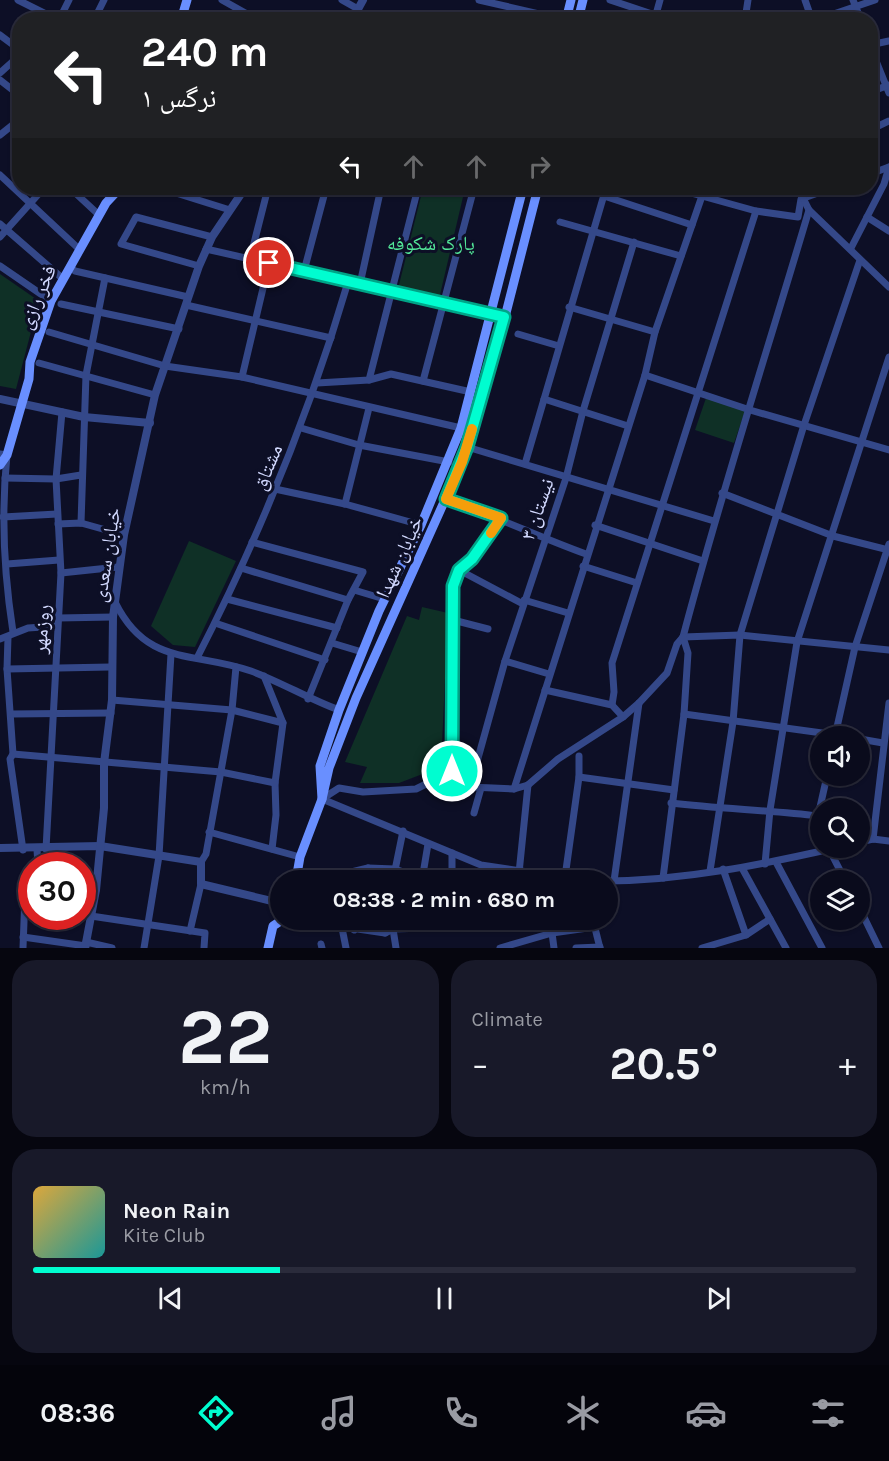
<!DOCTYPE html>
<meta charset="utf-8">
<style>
:root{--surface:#0a0b1c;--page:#181929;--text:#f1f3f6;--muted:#999ba3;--line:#2a2b3b;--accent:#00fdd0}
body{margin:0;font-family:Karla,"Noto Naskh Arabic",sans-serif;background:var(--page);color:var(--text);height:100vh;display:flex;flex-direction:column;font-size:22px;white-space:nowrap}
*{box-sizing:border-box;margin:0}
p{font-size:20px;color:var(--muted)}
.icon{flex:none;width:33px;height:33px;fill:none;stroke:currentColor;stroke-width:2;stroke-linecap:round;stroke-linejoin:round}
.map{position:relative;height:948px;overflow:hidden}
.panel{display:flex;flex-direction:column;gap:12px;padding:12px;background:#06060f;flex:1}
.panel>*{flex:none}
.top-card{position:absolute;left:12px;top:12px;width:866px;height:183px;border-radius:24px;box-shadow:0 2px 4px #0004,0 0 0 2px var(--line);background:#202124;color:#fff;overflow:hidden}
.tools{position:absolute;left:810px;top:726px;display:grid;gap:12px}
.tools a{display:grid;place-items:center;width:60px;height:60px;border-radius:50%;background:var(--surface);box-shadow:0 2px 4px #0004,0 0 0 2px var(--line);font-size:30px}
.speed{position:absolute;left:18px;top:852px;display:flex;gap:12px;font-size:30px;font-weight:700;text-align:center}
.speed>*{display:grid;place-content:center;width:78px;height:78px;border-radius:50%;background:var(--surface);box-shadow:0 2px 4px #0004,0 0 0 2px var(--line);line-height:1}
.speed .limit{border:9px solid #d22;background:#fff;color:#111}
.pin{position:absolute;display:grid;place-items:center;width:51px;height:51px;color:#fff;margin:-26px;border:3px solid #fff;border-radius:50%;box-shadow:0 2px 6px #0007}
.me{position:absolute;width:66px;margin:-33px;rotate:0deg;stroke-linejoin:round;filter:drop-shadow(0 0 4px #0008)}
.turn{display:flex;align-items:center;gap:21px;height:126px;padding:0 30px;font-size:27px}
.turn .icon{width:78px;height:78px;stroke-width:2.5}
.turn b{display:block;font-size:42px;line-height:51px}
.lanes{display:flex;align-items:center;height:57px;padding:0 30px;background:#0003;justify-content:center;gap:30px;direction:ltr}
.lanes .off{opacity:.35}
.big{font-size:45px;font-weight:700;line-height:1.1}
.panel .widget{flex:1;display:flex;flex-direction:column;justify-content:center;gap:9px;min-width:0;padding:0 21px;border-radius:24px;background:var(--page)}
.panel .dial{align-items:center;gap:0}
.dial b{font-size:78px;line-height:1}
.song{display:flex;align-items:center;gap:18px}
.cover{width:72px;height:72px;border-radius:9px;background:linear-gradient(135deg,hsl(40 70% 55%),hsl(180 70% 35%))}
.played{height:6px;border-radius:3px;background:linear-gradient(90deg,var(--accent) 30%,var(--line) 30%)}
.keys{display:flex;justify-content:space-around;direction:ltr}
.heat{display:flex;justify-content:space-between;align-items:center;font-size:33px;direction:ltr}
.panel .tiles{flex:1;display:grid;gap:12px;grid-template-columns:1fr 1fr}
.widget:last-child{grid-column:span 2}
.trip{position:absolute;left:270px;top:870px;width:348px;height:60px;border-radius:30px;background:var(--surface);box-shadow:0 2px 4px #0004,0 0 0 2px var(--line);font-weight:700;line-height:60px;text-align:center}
.menu{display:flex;height:96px;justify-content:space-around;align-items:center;background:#04040b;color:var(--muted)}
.menu .icon{width:42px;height:42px}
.menu .current{color:var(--accent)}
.menu b{font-size:27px;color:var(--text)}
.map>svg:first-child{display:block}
.green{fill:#0f3026}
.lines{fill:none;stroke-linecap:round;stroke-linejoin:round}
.minor{stroke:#344889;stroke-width:7}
.tertiary{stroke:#344889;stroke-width:8}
.secondary{stroke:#698fff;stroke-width:9}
.route-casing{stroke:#00a487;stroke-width:15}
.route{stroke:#00fdd0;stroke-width:10}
.slow{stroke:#f59e0b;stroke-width:10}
.labels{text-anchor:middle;stroke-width:6;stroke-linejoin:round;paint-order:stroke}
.park-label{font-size:20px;fill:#53e99a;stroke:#0d0f26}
.street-label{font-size:20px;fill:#d2d9ff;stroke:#0d0f26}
</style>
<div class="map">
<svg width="889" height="948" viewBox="0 0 889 948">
<rect width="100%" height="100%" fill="#0d0f26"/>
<g class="green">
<polygon points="423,188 463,197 439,299 398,289"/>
<polygon points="0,274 39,301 16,389 0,386"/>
<polygon points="706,398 745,411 734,443 695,430"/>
<polygon points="189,541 236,561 195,647 173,645 151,626"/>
<polygon points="422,607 448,613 441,767 399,783 360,783 367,767 345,762 407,616 419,620"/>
</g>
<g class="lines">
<g class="minor">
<polyline points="18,0 58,20"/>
<polyline points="222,0 258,20"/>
<polyline points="342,0 358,9"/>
<polyline points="479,0 565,20"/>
<polyline points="610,0 670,20"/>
<polyline points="748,0 746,13 775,20"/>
<polyline points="805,0 812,20"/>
<polyline points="853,0 861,20"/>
<polyline points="655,18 660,0"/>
<polyline points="59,20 69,0"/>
<polyline points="94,20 104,0"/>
<polyline points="816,20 875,0"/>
<polyline points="0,35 20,50"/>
<polyline points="870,45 889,41"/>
<polyline points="870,46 889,93"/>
<polyline points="0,73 20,55"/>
<polyline points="0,80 14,91"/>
<polyline points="20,84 14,91 20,97"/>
<polyline points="870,92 889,85"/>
<polyline points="870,130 889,121"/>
<polyline points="0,135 20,119"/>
<polyline points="870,174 889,167"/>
<polyline points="0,175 79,249"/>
<polyline points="70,188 99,215"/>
<polyline points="160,188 230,210"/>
<polyline points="673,188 756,211 798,217 801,199 832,188"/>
<polyline points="798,188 809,210 889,287"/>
<polyline points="604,196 692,225"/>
<polyline points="867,217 889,231"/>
<polyline points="560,222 681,256"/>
<polyline points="0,224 62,278"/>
<polyline points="0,237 44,188"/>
<polyline points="851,248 884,184 889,167"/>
<polyline points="206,249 505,317"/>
<polyline points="250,259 268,188"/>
<polyline points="0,266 51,301"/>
<polyline points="199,266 121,244 136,217 212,237"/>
<polyline points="70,267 75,271 188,297"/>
<polyline points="304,271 326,188"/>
<polyline points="360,284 381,188"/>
<polyline points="61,304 179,329"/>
<polyline points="186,305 331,338"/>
<polyline points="569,307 655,332"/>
<polyline points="49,332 165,366 242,377 461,428"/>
<polyline points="518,334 559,346"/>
<polyline points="39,363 155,395"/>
<polyline points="645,375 750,410 889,450"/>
<polyline points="242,377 269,263"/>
<polyline points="369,380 418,188"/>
<polyline points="423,381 474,188"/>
<polyline points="317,383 369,380 391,374 471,392"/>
<polyline points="544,399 628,426"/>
<polyline points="301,428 359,445 449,462"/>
<polyline points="467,447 714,521"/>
<path d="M0 454 7 455C1 514 4 574 13 632"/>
<polyline points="525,464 606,188"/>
<polyline points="5,478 56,479 81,475"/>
<polyline points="275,489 345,504 421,525"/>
<polyline points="722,493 833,536 889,550"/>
<path d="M445 499C493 515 539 537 586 554"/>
<polyline points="345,504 369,408"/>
<polyline points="3,517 57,514"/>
<polyline points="81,523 86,375 105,278"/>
<polyline points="58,524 81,523 124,535"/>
<polyline points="595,525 703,561"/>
<polyline points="252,542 363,572 348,600 308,699"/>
<polyline points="7,564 59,560"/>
<polyline points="583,566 637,583"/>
<polyline points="241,568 348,600"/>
<polyline points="459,570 523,604"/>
<polyline points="61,573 118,567"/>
<polyline points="354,590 384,599"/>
<polyline points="227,599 337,628"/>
<polyline points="524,600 568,613"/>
<path d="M115 602C147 667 193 651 251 671 281 682 309 699 339 710"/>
<polyline points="58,618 113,617"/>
<polyline points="453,620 488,629"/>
<polyline points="215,623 325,660"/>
<polyline points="8,637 7,669 13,754"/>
<polyline points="683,637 740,635 889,650"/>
<polyline points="0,639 28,628 57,626"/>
<polyline points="332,643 362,652"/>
<path d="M197 658C259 537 310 412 348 282"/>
<polyline points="505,661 549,674"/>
<polyline points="7,669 110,667"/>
<polyline points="264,676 283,723 275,783 276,815 272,849"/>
<polyline points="545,690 612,705 623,717"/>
<polyline points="112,700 232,710 283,723"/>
<polyline points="612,705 614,692 612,663 756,211"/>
<polyline points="11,714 111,713"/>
<polyline points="684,714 844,736"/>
<polyline points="835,736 855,647 889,544"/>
<polyline points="860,739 883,743"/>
<path d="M452 771 470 787 514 789 528 785 558 759 623 717 639 703 667 673 677 644 683 637C721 493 767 352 809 210"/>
<polyline points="452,771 453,586 459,570 473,559 501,518"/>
<polyline points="579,777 674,790"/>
<polyline points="470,787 505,661 566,478 583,411 634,242"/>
<polyline points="514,789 645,375 655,332 702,196"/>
<polyline points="322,799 481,865 582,880"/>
<polyline points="322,799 339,788 363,792 416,789 452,771"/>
<path d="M671 803C721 809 769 810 818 816"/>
<polyline points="474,813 481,788"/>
<polyline points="209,832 300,857"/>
<polyline points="873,839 889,703"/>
<polyline points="860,842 873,839 889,841"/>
<polyline points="37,849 38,866"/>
<polyline points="46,849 61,573 56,479 62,412"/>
<polyline points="829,849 845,880"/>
<polyline points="23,850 10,759 13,754 221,772 275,783"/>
<polyline points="820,850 818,816 827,776"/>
<polyline points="452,853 452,880"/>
<polyline points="201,862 206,854 232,710 236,667"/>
<polyline points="776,862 822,948"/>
<polyline points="765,864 770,810 797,642 889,357"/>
<polyline points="742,868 786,948"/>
<polyline points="723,869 746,935"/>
<polyline points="710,871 733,722 740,635 804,425 860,260"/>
<polyline points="519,873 528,785"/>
<polyline points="565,877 579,777 579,756"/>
<polyline points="296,878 343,874 368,868 395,869 425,880"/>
<polyline points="663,878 684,714 688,653 683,637"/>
<polyline points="365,880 368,868"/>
<polyline points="393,880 403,831"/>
<polyline points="422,880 428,844"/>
<path d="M608 881C685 880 760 865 835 848"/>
<polyline points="614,881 639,703"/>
<polyline points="82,890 96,890"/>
<polyline points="860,909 879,948"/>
<polyline points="91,916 205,933 204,948"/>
<polyline points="593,920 600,948"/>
<polyline points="281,921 310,922 385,933 393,929 458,927 512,920"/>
<polyline points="342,928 346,948"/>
<polyline points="393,929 396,948"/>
<polyline points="354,930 356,920"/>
<polyline points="190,931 201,884"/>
<polyline points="385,933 387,920"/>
<polyline points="552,933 554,948"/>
<polyline points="23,937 86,946"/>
<polyline points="86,942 112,948"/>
<polyline points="321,944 322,948"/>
<polyline points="23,948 25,895 32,890"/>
<polyline points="144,948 159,856 171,654"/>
<polyline points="500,948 552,933 595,927"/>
<polyline points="576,948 600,947"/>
<polyline points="702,948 746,935 770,919"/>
</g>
<g class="tertiary">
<polyline points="352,20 363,0"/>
<polyline points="0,399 84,417 150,423"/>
<polyline points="0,848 100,846 201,862 201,884 280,903"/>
<polyline points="85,948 96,890 104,808 104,763 112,700 113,617 124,535 155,395 199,266 212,237 245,188"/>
</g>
<g class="secondary">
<polyline points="181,20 187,0"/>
<polyline points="566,20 571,0"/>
<polyline points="578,20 583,0"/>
<polyline points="523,188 461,428 421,525 379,611 339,710 320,766 322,799 329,768 356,698 462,462 505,317 538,188"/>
<polyline points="0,465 7,455 29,379 30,362 51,301 106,203 120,188"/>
<polyline points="296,880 300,857 322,799"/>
<polyline points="268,948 273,926 282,920"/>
</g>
</g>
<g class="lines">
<g class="route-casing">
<polyline id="route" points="269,263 504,317 467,447 446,499 501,518 472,559 459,570 453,586 452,771"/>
</g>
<use href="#route" class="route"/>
<polyline class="slow" points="472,429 462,462 446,499 501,518 491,533"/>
</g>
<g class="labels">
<g class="park-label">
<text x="431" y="250">پارک شکوفه</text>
</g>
<g class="street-label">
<text transform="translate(37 297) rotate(-67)" y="7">فخر رازی</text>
<text transform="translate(267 467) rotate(-67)" y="7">مشتاق</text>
<text transform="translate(537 509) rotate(-71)" y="7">نیستان ۳</text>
<text transform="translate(106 555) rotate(-81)" y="7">خیابان سعدی</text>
<text transform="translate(399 557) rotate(-66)" y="7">خیابان شهدا</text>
<text transform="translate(41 629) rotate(-86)" y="7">روزمهر</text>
</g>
</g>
</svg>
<div class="tools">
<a><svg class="icon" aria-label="sound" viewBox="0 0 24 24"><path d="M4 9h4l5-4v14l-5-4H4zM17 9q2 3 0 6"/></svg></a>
<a><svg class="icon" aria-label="search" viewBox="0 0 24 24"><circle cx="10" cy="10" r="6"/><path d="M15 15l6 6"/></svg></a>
<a><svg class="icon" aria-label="layers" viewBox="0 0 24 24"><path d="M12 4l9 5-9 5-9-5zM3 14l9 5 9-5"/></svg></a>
</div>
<div class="speed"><div class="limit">30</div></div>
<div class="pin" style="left:269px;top:263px;background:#d93025"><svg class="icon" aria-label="arrive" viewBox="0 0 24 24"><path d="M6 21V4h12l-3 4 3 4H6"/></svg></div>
<svg class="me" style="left:452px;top:771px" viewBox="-20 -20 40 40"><circle r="17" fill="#00fdd0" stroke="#fff" stroke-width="3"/><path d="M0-11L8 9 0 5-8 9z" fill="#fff"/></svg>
<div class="trip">08:38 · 2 min · 680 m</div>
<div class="top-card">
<div class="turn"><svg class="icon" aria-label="left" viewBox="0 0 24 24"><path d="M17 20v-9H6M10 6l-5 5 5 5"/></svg><div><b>240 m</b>نرگس ۱</div></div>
<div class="lanes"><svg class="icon" aria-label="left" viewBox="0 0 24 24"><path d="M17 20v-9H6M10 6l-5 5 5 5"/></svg><svg class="icon off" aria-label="ahead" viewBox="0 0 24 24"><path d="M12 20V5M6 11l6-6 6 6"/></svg><svg class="icon off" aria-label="ahead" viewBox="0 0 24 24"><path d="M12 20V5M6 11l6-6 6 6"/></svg><svg class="icon off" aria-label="right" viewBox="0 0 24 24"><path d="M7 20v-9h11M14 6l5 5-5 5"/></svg></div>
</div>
</div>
<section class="panel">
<div class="tiles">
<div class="widget dial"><b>22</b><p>km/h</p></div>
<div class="widget"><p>Climate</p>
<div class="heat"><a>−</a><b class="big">20.5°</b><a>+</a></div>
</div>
<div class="widget">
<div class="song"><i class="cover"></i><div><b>Neon Rain</b><p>Kite Club</p></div></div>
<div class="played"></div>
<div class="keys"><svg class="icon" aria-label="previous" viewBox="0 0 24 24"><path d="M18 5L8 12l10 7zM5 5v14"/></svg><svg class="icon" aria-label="pause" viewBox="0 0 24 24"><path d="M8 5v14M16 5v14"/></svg><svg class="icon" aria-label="next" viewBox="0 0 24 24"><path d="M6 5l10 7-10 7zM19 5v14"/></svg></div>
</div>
</div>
</section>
<nav class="menu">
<b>08:36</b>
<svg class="icon current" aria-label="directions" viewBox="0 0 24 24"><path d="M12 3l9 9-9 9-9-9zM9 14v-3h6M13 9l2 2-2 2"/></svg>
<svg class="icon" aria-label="music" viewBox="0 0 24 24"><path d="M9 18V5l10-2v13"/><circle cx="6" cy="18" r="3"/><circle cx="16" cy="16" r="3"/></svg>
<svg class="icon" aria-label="phone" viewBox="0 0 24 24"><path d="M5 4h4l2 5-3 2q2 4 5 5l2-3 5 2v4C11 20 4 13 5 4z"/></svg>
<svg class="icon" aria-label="climate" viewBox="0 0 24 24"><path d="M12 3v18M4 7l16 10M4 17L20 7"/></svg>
<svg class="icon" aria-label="car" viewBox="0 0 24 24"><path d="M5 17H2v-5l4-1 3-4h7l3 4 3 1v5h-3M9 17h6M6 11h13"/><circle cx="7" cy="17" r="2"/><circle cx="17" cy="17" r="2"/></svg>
<svg class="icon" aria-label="filters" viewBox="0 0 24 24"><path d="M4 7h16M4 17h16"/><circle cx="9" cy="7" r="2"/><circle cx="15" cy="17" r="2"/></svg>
</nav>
